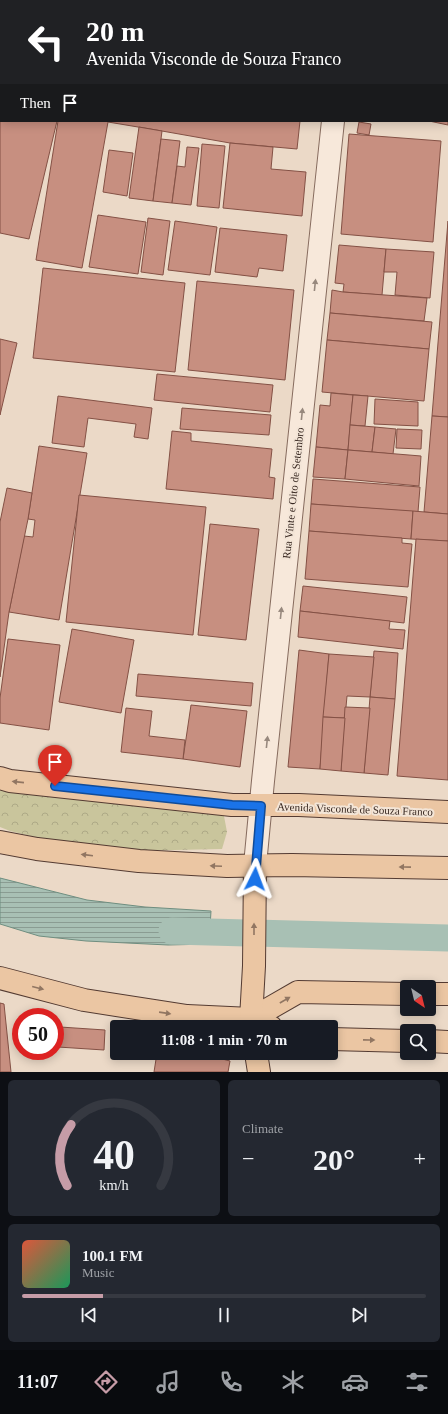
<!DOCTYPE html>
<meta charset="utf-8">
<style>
:root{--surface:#171b24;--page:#242831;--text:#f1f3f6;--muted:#9ea1a6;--line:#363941;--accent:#c69ca7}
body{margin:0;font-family:Georgia,serif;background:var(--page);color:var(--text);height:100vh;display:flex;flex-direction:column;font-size:15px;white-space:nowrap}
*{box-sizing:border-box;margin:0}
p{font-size:13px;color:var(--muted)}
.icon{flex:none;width:22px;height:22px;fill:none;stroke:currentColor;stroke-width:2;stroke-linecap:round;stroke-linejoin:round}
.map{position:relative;height:1072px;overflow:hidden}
.details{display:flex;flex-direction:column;gap:8px;padding:8px;background:#0d0f14;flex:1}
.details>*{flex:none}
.banner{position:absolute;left:0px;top:0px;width:448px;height:122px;box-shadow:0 2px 10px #0003;background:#202124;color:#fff;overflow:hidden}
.needle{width:26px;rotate:145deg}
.buttons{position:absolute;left:400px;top:980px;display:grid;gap:8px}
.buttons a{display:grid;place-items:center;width:36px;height:36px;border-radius:4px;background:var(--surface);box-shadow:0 2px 10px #0003;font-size:20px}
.speed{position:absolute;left:12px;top:1008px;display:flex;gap:8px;font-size:20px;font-weight:700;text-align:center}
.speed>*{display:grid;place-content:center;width:52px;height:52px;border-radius:50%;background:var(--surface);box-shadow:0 2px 10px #0003;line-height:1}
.speed .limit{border:6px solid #d22;background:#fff;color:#111}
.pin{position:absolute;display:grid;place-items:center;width:34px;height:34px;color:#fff;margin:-41px -17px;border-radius:50% 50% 50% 0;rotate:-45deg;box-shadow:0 0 4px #0007}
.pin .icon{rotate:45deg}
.me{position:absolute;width:44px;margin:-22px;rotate:3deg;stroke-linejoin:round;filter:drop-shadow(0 0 3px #0008)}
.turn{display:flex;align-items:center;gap:14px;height:84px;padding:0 20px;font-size:18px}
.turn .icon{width:52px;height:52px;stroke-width:2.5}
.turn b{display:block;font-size:28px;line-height:34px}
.then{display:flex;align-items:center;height:38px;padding:0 20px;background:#0003;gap:8px;font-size:15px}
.big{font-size:30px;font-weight:700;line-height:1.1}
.details .widget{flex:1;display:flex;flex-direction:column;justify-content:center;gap:6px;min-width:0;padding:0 14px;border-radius:6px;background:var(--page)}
.details .dial{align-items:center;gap:0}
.dial svg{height:104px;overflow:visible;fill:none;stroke:var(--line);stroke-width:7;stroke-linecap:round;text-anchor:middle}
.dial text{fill:var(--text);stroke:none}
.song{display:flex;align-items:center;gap:12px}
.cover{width:48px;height:48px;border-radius:6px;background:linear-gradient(135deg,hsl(10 70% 55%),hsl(150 70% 35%))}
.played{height:4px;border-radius:2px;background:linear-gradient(90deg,var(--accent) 20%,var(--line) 20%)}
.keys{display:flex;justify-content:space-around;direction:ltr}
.heat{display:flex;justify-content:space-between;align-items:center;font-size:22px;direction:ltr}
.details .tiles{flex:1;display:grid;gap:8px;grid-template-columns:1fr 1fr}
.widget:last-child{grid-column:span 2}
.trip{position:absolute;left:110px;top:1020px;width:228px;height:40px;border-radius:4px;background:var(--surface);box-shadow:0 2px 10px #0003;font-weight:700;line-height:40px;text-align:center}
.menu{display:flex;height:64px;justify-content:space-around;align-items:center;background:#090b0e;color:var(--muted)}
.menu .icon{width:28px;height:28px}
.menu .on{color:var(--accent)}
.menu b{font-size:18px;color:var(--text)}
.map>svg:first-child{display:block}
.forest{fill:url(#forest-crowns)}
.water{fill:url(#water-rules);stroke:#6f8e80}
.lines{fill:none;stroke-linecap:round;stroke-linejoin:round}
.canal{stroke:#a8c0b4;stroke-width:27}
.building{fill:#c78f80;stroke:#845145}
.minor-casing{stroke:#866b5e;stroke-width:24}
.major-casing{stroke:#543b32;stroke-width:24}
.minor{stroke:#f7e8da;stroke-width:22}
.major{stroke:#ebc6a3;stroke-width:22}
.oneway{fill:#97887d}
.oneway2{fill:#917662}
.route-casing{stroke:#114b97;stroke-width:10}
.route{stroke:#1a73e8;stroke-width:7}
.labels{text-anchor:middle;stroke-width:4;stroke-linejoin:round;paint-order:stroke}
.street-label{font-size:11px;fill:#372720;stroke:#f3e5d7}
</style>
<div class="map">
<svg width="448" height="1072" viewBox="0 0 448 1072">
<defs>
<pattern id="forest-crowns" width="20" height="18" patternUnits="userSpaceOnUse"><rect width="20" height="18" fill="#c9c59c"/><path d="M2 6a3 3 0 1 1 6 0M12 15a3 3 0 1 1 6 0" fill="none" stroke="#ada986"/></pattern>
<pattern id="water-rules" width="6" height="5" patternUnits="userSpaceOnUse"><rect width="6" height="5" fill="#a8c0b4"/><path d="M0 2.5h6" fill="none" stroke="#8a9c92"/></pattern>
</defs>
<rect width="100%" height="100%" fill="#ebd9c7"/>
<polygon class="forest" points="0,786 212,810 224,816 227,832 222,849 128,851 56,842 10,831 0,827"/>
<polygon class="water" points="0,878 87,900 145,907 211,911 209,944 168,945 86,941 39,936 0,924"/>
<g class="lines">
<polyline class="canal" points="172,931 448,938"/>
</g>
<g class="building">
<polygon points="0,0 85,0 1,1 1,121 57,121 29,239 0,233"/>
<polygon points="85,0 311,0 315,1 85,1"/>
<polygon points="372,0 423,0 372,1"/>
<polygon points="447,6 448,6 448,42 447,41"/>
<polygon points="447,102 448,125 429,121 447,121"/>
<polygon points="58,121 300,121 297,149 230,143 162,131 108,122 82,268 36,260"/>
<polygon points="359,122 371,124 369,135 357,133"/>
<polygon points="139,127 162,131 153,201 129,198"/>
<polygon points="349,134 441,141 433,242 341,234"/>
<polygon points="161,139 180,141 172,203 153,201"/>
<polygon points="230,143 273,147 271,169 306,172 302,216 223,208"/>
<polygon points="202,144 225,146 219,208 197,206"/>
<polygon points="187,147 199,148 191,205 172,203 177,166 185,167"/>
<polygon points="109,150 133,153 127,196 103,192"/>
<polygon points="98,215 146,222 138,274 89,267"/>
<polygon points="148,218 170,221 163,275 141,272"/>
<polygon points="175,221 217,227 210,275 168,270"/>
<polygon points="448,221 448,417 432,416"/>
<polygon points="220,228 287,235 283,271 259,268 257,277 215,272"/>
<polygon points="339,245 386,249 382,295 343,292 344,284 335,283"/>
<polygon points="386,249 434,252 430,298 395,295 397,272 384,272"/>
<polygon points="43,268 185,283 175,372 33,358"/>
<polygon points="197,281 294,290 285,380 188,370"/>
<polygon points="332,290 343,292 427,298 424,321 330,313"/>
<polygon points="330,313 432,322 429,349 327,340"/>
<polygon points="0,339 17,343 0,415"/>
<polygon points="327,340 429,349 424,401 322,392"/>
<polygon points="157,374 273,385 270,412 154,400"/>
<polygon points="331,393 353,395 348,450 316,447 320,405 330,406"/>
<polygon points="353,395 368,396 365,426 350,425"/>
<polygon points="58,396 152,408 148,439 134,437 136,424 88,418 84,447 52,443"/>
<polygon points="375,399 418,402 418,426 374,424"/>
<polygon points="182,408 271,415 269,435 180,429"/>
<polygon points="432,416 448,417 448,514 424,512"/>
<polygon points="350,425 375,427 372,452 348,450"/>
<polygon points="375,427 396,429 393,454 372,452"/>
<polygon points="397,429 422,430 421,449 396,448"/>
<polygon points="172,431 191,433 191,441 272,449 269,477 275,478 273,499 166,489"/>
<polygon points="39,446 87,453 59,620 9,612 24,536 33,537 35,520 28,519"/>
<polygon points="316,447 348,450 345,479 313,477"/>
<polygon points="348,450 421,456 419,486 345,479"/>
<polygon points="313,479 420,487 418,512 311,504"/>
<polygon points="7,488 32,493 28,519 9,612 0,677 0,522"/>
<polygon points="79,495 206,507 193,635 66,622"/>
<polygon points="311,504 413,511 411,539 309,531"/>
<polygon points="413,511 448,514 448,541 411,539"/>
<polygon points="210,524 259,529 246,640 198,635"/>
<polygon points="309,531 402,538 402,543 412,544 408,587 305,579"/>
<polygon points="416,539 448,541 448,780 397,776"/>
<polygon points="303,586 407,597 404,623 300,611"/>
<polygon points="300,611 390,621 389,629 405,630 403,649 298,637"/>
<polygon points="72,629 134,640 121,713 59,702"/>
<polygon points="8,639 60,645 49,730 0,723 0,698"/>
<polygon points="299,650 329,654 320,769 288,767"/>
<polygon points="374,651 398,653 395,699 370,697"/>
<polygon points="329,654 374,657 370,697 347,696 345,718 323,717"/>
<polygon points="138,674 253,683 251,706 136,696"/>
<polygon points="370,697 395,699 388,775 364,773"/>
<polygon points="191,705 247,711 240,767 183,759"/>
<polygon points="345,707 370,708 364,773 341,771"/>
<polygon points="126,708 152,711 149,736 185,740 183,759 121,752"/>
<polygon points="323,717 345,718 341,771 320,769"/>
<polygon points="0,1003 4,1004 11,1072 0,1072"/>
<polygon points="60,1027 105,1030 104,1050 58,1047"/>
<polygon points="157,1053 199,1053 230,1061 228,1072 154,1072"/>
</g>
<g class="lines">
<g class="minor-casing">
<g id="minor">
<polyline points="345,1 345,0"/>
<polyline points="255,865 263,781 333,121"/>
</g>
</g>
<g class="major-casing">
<g id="major">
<polyline points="0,778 10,781 232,805 299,805 448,812"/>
<polyline points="0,842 37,849 139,861 227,866 292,865 448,868"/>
<polyline points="0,978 84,1000 187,1016 251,1019 271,1027"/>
<polyline points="429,994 448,994"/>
<polyline points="251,1019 298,992 407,994"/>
<polyline points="252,1027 251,1019 254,966 255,865"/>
<polyline points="331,1039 407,1041"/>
<polyline points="429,1041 448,1042"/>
<polyline points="256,1053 259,1072"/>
</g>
</g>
<use href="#minor" class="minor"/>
<use href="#major" class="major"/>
</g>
<defs><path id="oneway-solid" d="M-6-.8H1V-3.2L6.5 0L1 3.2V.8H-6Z"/></defs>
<g class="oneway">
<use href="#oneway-solid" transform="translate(315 285) rotate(-84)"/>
<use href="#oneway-solid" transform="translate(302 414) rotate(-84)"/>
<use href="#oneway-solid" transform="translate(281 613) rotate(-84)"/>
<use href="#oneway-solid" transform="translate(267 742) rotate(-84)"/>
</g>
<g class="oneway2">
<use href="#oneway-solid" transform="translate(18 782) rotate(-174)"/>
<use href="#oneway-solid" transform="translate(87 855) rotate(-173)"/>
<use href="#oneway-solid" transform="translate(216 866) rotate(-177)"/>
<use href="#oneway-solid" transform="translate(405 867) rotate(-179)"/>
<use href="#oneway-solid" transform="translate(254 929) rotate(-90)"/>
<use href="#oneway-solid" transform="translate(38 988) rotate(14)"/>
<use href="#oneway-solid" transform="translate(285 1000) rotate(-30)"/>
<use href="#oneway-solid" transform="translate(165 1013) rotate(8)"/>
<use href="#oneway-solid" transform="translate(369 1040) rotate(1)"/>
</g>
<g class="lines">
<g class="route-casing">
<polyline id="route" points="55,786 232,805 261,806 255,879"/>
</g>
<use href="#route" class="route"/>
</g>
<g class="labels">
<g class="street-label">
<text transform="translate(293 493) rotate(-84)" y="4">Rua Vinte e Oito de Setembro</text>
<text transform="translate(355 809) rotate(2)" y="4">Avenida Visconde de Souza Franco</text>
</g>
</g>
</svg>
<div class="buttons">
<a><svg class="needle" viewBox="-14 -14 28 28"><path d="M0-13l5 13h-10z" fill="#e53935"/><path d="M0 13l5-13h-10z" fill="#9ea1a6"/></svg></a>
<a><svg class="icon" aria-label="search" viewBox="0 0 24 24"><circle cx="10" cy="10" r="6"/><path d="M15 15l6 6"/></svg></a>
</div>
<div class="speed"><div class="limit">50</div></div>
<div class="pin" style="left:55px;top:786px;background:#d93025"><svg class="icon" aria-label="arrive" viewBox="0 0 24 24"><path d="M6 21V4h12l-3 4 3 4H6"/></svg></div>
<svg class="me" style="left:255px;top:879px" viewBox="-20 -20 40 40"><path d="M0-17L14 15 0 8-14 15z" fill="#1a73e8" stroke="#fff" stroke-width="4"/></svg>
<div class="trip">11:08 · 1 min · 70 m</div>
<div class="banner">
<div class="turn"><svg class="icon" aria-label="left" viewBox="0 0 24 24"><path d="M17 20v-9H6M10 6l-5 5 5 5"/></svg><div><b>20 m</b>Avenida Visconde de Souza Franco</div></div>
<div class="then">Then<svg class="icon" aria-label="arrive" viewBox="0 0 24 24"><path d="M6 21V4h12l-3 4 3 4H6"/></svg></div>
</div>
</div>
<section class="details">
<div class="tiles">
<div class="widget dial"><svg viewBox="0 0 100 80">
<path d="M14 69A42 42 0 1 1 86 69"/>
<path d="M14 69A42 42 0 0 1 17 22" stroke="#c69ca7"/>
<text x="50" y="56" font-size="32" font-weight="700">40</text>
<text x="50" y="72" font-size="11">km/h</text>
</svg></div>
<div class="widget"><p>Climate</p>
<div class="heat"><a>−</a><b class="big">20°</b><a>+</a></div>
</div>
<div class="widget">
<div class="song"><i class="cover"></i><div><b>100.1 FM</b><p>Music</p></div></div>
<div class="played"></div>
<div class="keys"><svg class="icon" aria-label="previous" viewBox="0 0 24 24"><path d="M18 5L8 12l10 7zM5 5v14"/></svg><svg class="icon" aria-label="pause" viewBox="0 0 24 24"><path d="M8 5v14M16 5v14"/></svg><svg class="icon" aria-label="next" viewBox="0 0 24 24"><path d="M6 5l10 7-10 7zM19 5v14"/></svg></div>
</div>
</div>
</section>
<nav class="menu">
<b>11:07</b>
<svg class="icon on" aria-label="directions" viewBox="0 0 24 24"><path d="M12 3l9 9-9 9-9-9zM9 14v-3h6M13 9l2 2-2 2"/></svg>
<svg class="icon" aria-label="music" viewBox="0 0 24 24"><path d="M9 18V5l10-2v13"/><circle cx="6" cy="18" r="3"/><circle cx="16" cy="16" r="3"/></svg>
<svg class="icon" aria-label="phone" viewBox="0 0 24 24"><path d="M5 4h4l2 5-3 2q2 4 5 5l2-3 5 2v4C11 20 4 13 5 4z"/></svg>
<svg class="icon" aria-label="climate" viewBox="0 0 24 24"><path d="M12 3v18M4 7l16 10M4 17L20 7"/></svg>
<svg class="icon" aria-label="car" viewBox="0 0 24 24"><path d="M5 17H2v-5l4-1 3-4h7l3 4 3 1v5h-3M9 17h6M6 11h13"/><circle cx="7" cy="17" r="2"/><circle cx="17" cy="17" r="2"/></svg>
<svg class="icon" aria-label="filters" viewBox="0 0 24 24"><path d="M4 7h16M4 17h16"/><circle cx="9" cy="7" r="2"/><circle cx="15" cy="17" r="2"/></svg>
</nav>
